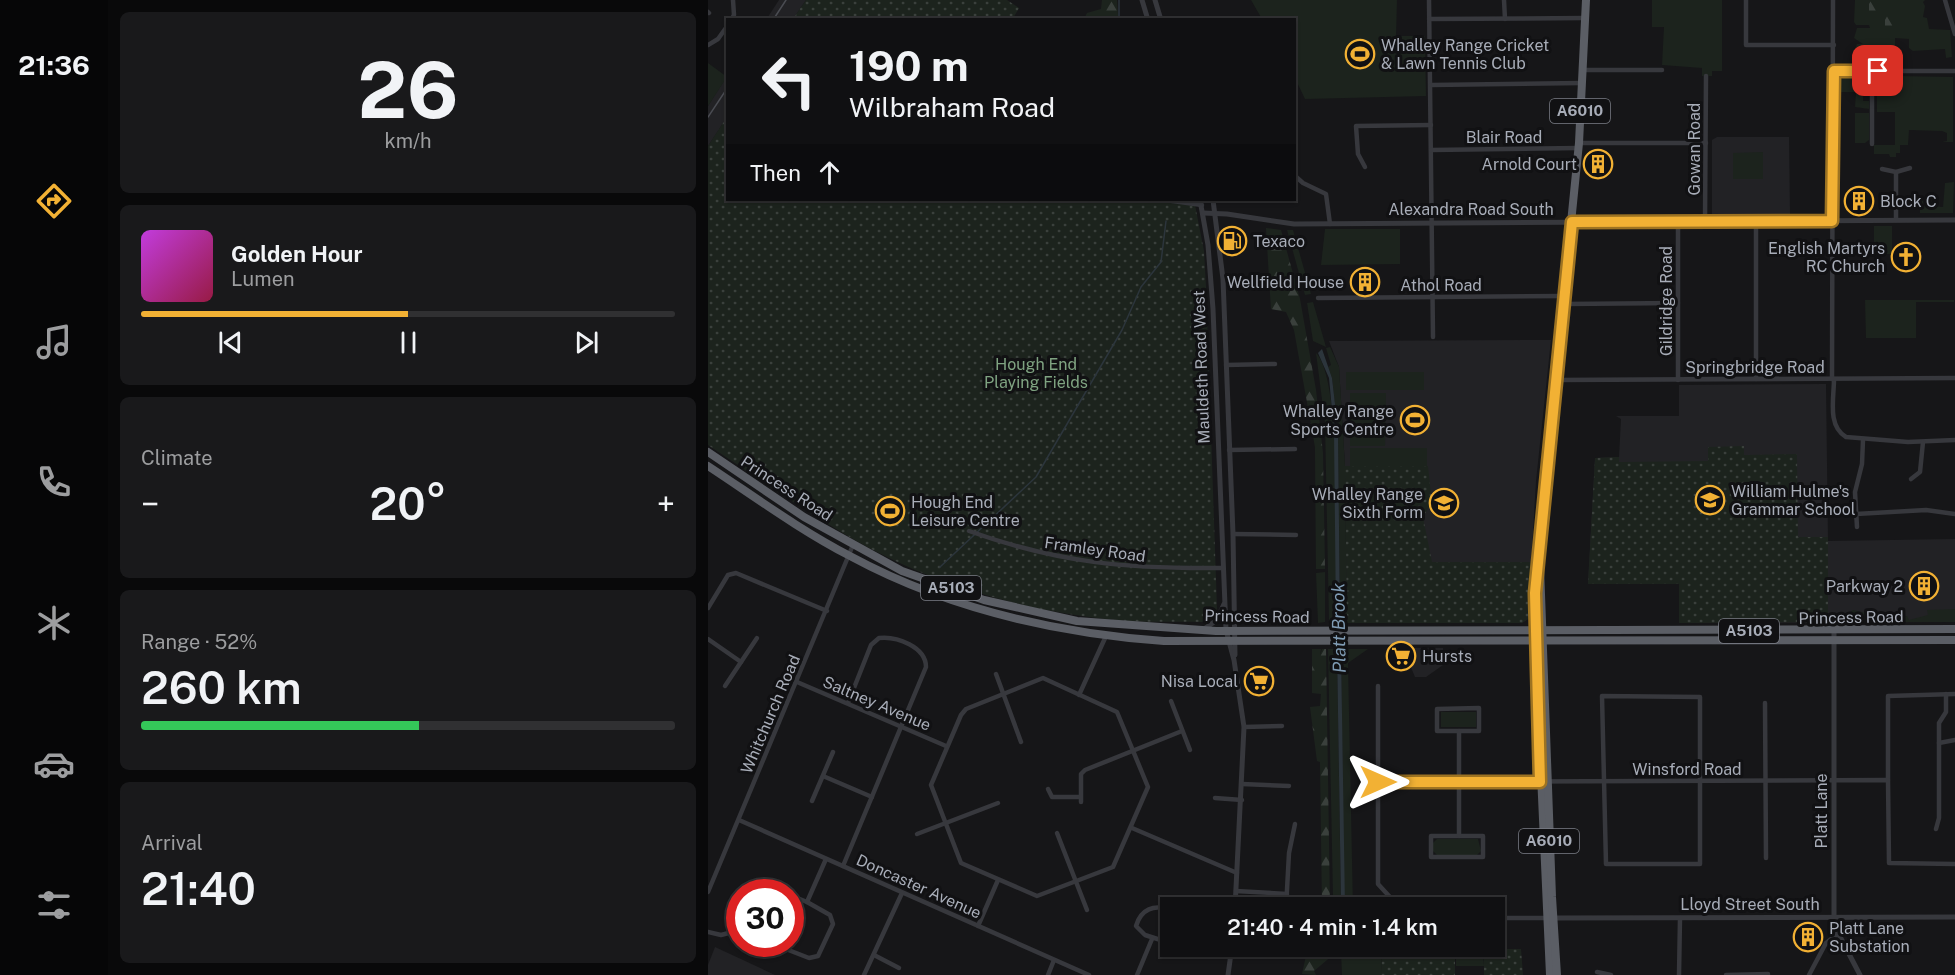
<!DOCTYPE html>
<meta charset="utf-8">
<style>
:root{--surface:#101012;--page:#19191b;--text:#f1f3f6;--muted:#9c9d9f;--line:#303032;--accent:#f2b134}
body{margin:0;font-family:"Public Sans",sans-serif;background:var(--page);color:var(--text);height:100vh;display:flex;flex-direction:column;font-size:22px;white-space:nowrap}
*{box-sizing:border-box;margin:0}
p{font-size:20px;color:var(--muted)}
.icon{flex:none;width:33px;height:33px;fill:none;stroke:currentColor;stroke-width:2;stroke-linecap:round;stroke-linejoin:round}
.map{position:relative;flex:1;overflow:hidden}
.drawer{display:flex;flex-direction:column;gap:12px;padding:12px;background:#09090a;width:600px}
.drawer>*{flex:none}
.top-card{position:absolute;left:18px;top:18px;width:570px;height:183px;border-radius:0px;box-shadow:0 2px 4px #0004,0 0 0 2px var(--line);background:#101012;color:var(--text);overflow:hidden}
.speed{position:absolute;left:18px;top:879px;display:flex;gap:12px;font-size:30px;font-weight:700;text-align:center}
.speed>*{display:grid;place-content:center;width:78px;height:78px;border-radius:50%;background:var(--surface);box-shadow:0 2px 4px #0004,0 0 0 2px var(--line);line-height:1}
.speed .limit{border:9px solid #d22;background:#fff;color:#111}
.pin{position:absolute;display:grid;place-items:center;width:51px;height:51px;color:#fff;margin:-26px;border-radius:12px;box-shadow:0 3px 9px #0006}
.me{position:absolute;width:66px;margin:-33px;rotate:90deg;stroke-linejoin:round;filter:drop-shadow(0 0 4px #0008)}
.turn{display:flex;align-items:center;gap:21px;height:126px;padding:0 24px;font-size:27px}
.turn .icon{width:78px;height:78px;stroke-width:2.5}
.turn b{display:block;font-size:42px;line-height:51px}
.then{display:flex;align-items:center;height:57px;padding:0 24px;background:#0003;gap:12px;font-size:22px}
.big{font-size:45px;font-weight:600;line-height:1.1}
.drawer .card{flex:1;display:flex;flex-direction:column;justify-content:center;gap:9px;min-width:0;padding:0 21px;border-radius:9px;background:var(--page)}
.drawer .dial{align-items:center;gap:0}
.dial b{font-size:78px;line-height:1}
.song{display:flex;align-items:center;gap:18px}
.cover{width:72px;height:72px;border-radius:9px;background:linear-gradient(135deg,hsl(290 70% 55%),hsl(340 70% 35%))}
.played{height:6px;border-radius:3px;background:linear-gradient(90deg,var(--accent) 50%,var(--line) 50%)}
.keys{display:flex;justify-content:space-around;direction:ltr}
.heat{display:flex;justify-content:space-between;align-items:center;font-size:33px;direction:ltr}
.charge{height:9px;border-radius:4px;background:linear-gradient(90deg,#34c759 52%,var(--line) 0)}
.trip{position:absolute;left:452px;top:897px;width:345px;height:60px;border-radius:0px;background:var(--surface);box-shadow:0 2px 4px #0004,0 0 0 2px var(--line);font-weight:600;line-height:60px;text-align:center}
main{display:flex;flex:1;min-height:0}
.dock{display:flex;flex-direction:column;width:108px;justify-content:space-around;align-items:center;background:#060607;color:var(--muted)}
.dock .icon{width:42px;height:42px}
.dock .selected{color:var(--accent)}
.dock b{font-size:27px;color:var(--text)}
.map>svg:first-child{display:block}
.built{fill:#222225}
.green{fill:#1c231d}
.forest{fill:url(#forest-firs)}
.park{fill:url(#park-dots)}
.water{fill:#2c353c}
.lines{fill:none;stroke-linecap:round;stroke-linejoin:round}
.stream{stroke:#2c353c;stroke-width:1.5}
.minor{stroke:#37383d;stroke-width:4.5}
.tertiary{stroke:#37383d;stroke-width:5}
.trunk{stroke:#5b5e65;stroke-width:8}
.tram{stroke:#4a4c52;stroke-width:1.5}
.route-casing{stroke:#9d7322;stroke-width:15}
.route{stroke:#f2b134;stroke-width:10}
.labels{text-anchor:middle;stroke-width:6;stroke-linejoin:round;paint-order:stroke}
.shield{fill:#111113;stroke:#7b7e86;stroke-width:1.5}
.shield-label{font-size:15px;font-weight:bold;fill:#a8adb8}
.poi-label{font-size:16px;fill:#a8adb8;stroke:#111113;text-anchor:start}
.street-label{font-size:16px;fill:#a8adb8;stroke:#111113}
.park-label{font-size:16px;fill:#7fa381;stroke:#111113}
.water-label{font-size:18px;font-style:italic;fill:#7f9bb3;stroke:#111113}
</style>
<main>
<nav class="dock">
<b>21:36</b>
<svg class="icon selected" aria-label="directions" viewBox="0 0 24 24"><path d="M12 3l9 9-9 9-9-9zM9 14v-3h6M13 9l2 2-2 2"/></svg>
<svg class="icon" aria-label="music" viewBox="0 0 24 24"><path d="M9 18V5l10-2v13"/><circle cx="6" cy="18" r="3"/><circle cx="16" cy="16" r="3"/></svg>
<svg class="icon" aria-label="phone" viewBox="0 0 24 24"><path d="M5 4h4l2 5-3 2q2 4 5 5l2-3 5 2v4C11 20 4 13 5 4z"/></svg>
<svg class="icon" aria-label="climate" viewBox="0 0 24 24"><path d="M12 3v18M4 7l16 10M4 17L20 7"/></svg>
<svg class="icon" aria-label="car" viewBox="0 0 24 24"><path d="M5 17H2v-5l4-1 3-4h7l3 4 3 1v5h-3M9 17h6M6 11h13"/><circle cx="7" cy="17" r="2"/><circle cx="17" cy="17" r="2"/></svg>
<svg class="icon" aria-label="filters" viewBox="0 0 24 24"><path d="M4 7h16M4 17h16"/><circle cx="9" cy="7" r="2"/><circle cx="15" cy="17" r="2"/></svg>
</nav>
<section class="drawer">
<div class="card dial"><b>26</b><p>km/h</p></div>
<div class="card">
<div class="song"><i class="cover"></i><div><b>Golden Hour</b><p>Lumen</p></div></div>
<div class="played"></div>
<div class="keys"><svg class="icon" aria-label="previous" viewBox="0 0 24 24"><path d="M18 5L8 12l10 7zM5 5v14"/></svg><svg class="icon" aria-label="pause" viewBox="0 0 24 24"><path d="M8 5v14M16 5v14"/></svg><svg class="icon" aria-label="next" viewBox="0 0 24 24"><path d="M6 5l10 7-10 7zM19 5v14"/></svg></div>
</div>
<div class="card"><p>Climate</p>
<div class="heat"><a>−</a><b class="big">20°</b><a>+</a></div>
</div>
<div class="card"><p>Range · 52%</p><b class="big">260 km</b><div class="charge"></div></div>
<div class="card"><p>Arrival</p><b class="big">21:40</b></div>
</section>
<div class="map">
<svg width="1247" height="975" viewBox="0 0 1247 975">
<defs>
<pattern id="forest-firs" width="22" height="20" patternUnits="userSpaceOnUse" patternTransform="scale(1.5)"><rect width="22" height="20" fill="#1c231d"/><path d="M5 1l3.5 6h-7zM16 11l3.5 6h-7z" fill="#3a403c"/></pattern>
<pattern id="park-dots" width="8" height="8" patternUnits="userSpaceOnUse" patternTransform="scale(1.5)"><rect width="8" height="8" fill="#1c231d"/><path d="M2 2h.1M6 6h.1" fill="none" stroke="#3a403c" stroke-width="1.8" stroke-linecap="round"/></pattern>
</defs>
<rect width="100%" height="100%" fill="#161618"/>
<g class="built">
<polygon points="71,0 98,0 85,19 58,20"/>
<polygon points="19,76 19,117 0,146 0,106"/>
<polygon points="1009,137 1081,137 1082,214 1004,215 1004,140"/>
<polygon points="843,340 828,481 820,619 814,623 639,623 637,466 631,367 621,341"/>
<polygon points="1118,384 1120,541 1247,539 1247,622 971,623 971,584 880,584 887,458 911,457 913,419 908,416 971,416 971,385"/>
<polygon points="688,648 735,648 735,665 718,677 707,677 702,665 687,664"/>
<polygon points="7,947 67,975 0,975 0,965"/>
</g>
<g class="green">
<polygon points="543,0 689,0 688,36 717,36 718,96 597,99 587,78 586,20 554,19"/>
<polygon points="944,0 1014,0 1014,71 1004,71 1004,76 994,76 994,68 954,65 956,27 944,27"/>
<polygon points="1147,0 1161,0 1161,19 1178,20 1187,29 1187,0 1217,0 1215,2 1217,6 1215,17 1219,18 1221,29 1242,30 1244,57 1238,58 1237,49 1205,51 1201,48 1201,39 1187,38 1187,46 1180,46 1180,49 1169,47 1168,52 1146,51 1149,44 1155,44 1146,38 1149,28 1162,28 1161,25 1148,25 1146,22"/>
<polygon points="0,63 19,77 0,106"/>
<polygon points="1137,76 1161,76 1161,87 1154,87 1151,92 1155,92 1155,101 1161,101 1161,109 1147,107 1148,92 1133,92 1133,79"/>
<polygon points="1187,76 1245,77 1245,142 1234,142 1239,141 1239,133 1234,131 1201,130 1200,145 1192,145 1192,153 1188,153 1188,157 1182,157 1181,154 1166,154 1166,145 1187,145 1187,112 1169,112 1169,91 1187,92"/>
<polygon points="1147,113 1161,113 1161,140 1157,143 1147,143"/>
<polygon points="1055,152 1055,179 1025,179 1025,153"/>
<polygon points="1246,182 1245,213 1212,213 1212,196 1215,196 1215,206 1235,207 1237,183"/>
<rect x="1166" y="226" width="18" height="28"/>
<polygon points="617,229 692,229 692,264 613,265"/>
<polygon points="579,230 585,230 603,294 597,295"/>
<polygon points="1157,300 1246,300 1246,302 1208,302 1208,338 1158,338"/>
<polygon points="605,302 618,347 605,341 599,303"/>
<polygon points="622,347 631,367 637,466 639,623 632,622 630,431 624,378 620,367 623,365 618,348"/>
<path d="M608 353C636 381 628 574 628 622H621L617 423Z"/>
<rect x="638" y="372" width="78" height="18"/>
<polygon points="642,393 678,393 677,446 642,446"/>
<rect x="642" y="448" width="77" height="18"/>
<polygon points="617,572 617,622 610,623 608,573"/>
<polygon points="1247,609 1247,622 1152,622 1138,615 1145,610 1175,617 1199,616 1201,620 1220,615 1219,610"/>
<polygon points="620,649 629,649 633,907 626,907 625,898"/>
<polygon points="633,649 660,649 640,663 645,908 637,907 636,903"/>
<rect x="733" y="712" width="35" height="15"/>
<polygon points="729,839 770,839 773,851 769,855 729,855 725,851 725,843"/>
<polygon points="674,949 673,975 634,975 633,953 639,953 640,950"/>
<polygon points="748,952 775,952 776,966 748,966"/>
</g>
<g class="forest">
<polygon points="394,0 409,0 410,16 407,19 376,19 379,13 393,9"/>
<polygon points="1161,0 1187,0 1187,29 1177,29 1177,20 1161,20"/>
<polygon points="558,228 573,230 592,299 608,390 615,453 617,569 608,569 607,447 586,330 578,312 563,309"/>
<polygon points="604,649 613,649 612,656 614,649 618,649 622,907 614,907 612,762 609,761 602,707 612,706 613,694 604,693"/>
<polygon points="600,947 625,947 626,954 606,971 608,975 594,974"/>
</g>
<g class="park">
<polygon points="98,0 299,0 311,8 304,20 85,19"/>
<path d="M19 117 20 200H486L496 251 498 287 509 609 505 618 494 622C465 621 436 623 408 620 318 612 223 584 145 539 95 510 48 477 0 445V146Z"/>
<polygon points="1036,446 1036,455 1089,454 1090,537 1120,537 1120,622 971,623 971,584 880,584 887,458 911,457 911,462 1000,461 1000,447"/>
<polygon points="637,466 720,466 724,502 715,517 724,562 823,562 820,619 814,623 639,623"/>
<polygon points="674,949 747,949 747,975 673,975"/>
<polygon points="776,949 813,949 815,975 776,975"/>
</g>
<g class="water">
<polygon points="614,349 624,378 630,430 632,622 628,622 626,431 621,378 610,353"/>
<polygon points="629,649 633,649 637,908 633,907 633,903"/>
</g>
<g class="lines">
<g class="stream">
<polyline points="411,0 411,20"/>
<polyline points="232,567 328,477 414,330 433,287 453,262 458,221"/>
</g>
<g class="minor">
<polyline points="721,0 725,337"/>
<polyline points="796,0 797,19"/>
<polyline points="1038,0 1038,45 1126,45"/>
<polyline points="1237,0 1247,34"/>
<polyline points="0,12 1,13"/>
<polyline points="721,19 877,18"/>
<polyline points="23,20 26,15 25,0"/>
<polyline points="0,45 10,39 20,25"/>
<polyline points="875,70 954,70"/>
<polyline points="1126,71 1247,71"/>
<polyline points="723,85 874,83"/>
<polyline points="871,143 998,143"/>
<polyline points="1164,144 1164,71"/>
<polyline points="723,150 870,148"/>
<polyline points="657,167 650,154 648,126 723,125"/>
<polyline points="1174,169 1188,172 1202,168"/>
<polyline points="586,175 595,183 618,194 622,224"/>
<polyline points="457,200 494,205"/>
<polyline points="1188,220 1188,172"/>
<polyline points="997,221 998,76"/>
<polyline points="610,298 856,296"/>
<polyline points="856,304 970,303"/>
<polyline points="518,365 567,364"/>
<polyline points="1048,379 1048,221"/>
<polyline points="1124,379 1125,0"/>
<path d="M1126 379C1126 398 1119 426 1138 437L1200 442 1247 440"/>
<polyline points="847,380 1247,378"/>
<polyline points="970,380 970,222"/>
<polyline points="521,450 587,449"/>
<polyline points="1203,479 1212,472 1215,442"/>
<polyline points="1148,514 1218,510 1247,514"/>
<polyline points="1149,527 1147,492 1154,464 1155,440"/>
<path d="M261 531C350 563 420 569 514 568"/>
<polyline points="525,534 588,535"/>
<polyline points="0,608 20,575 28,573 119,611"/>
<polyline points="0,639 33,662"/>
<polyline points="288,674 313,742"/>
<polygon points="335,678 409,712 440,787 405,867 329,896 253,863 223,785 253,715 258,709"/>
<polyline points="89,682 238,746"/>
<polyline points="17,686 49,638"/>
<polyline points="670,686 670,884 692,908"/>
<polyline points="371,695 398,636"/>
<polygon points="894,696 992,697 992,864 898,864"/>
<polyline points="463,701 482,750"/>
<polyline points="1057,703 1058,858"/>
<polygon points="771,708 771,731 729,731 729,709"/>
<polyline points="536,727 574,726"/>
<polyline points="1231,743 1247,740"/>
<polyline points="115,776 164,797"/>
<polyline points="1180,780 1180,696 1247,694"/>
<polyline points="670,782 1180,780 1181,863 1247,864"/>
<polyline points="534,784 581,786"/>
<polyline points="340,789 344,797 371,797"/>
<polyline points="507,798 534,800"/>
<polyline points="104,801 125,752"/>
<polyline points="373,802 373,774 377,770 474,731"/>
<polyline points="31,820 381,975"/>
<polyline points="424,828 529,873"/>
<polyline points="1228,829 1231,818 1231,723 1238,712 1238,694"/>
<polyline points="349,833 379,910"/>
<polyline points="209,834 290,803"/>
<rect x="723" y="836" width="52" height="21"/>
<polyline points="751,836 751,731"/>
<path d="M135 866 218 667C218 647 189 636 171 638L163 645 140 703"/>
<polyline points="528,891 579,894"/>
<polyline points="0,892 145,545"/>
<polyline points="54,892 64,888 77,892"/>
<polyline points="82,895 99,902"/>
<polyline points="578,908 581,853 587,824"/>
<path d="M462 910C446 904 433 909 428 926L437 935 462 943"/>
<polyline points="786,918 838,918"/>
<polyline points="270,926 290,880"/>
<polyline points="0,932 13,935 32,930"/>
<polyline points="65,944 101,958 110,956 125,924 122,915 99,902 118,859"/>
<polyline points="166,955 191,968"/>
<polyline points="889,972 903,975"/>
<polyline points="156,975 194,893"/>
<polyline points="340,975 346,960"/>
<polyline points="429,975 444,939"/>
<polyline points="971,975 972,918"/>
<polyline points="1018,975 1060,974"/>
<polyline points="1101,975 1118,943 1131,933"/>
</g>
<g class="tertiary">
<polyline points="434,0 440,20"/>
<polyline points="447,0 453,20"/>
<polyline points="492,200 500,245 505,309 518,630 526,660 536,727 527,908"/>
<polyline points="505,200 515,279 525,534 527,655"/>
<polyline points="495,213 519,214 586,224 1247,220"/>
<polyline points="496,629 509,620 516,604"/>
<polyline points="1126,631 1126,917 1129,931 1152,975"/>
<polyline points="843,918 1247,917"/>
<polyline points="520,975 524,946"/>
</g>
<g class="trunk">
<polyline points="0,452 96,517 194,571 276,600 369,621 508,631 1247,629"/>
<path d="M0 466C47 497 92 530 142 556 240 609 346 633 456 641L1247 640"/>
<polyline points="830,574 827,641 842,975"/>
<polyline points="849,975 844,897 832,567 841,443 871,143 878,0"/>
</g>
<g class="tram">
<polyline points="65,20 78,0"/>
<polyline points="0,117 20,87"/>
</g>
</g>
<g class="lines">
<g class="route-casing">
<polyline id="route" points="670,782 832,782 827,593 864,222 1124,221 1126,71 1170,71"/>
</g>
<use href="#route" class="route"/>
</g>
<defs>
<g id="stadium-ring" transform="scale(1.5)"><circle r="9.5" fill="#111113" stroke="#f2b134" stroke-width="1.5"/><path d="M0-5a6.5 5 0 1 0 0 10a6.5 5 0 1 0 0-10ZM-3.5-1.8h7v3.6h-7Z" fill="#f2b134"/></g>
<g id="building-ring" transform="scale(1.5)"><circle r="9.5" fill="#111113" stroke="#f2b134" stroke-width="1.5"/><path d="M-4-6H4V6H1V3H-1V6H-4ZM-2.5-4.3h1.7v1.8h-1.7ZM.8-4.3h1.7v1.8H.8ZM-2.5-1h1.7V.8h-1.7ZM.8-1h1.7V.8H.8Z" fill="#f2b134"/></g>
<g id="fuel-ring" transform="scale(1.5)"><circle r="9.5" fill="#111113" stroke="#f2b134" stroke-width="1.5"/><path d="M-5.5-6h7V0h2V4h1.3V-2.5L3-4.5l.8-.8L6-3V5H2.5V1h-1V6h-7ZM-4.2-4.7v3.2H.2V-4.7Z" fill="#f2b134"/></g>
<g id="church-ring" transform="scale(1.5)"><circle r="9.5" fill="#111113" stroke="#f2b134" stroke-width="1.5"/><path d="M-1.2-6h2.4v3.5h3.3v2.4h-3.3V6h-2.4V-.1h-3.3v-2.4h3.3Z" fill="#f2b134"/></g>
<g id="school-ring" transform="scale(1.5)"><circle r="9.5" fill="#111113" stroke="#f2b134" stroke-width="1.5"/><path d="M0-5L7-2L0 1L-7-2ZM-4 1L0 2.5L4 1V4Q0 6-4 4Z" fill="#f2b134"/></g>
<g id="university-ring" transform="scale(1.5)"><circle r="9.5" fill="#111113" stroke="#f2b134" stroke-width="1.5"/><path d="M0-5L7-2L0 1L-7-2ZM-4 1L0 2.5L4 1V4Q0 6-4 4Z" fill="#f2b134"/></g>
<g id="supermarket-ring" transform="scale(1.5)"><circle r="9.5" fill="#111113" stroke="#f2b134" stroke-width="1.5"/><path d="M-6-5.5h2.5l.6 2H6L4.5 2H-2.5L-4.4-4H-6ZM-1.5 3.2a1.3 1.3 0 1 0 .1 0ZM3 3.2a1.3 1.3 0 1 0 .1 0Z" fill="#f2b134"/></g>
</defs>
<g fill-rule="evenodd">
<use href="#stadium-ring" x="652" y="54"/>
<use href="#building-ring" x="890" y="164"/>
<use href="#building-ring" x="1151" y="201"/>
<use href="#fuel-ring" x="524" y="241"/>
<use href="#church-ring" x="1198" y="257"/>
<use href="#building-ring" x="657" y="282"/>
<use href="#stadium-ring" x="707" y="420"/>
<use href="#school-ring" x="1002" y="500"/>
<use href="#university-ring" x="736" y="503"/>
<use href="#stadium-ring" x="182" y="511"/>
<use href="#building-ring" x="1216" y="586"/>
<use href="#supermarket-ring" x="693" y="656"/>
<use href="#supermarket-ring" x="551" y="681"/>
<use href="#building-ring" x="1100" y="937"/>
</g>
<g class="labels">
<g class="shield">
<rect x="842" y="99" width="60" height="24" rx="4.5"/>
<rect x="213" y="576" width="60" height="24" rx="4.5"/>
<rect x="1011" y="619" width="60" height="24" rx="4.5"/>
<rect x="811" y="829" width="60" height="24" rx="4.5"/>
</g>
<g class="shield-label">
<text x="872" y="116">A6010</text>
<text x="243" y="593">A5103</text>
<text x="1041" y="636">A5103</text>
<text x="841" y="846">A6010</text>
</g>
<g class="poi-label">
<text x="673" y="51">Whalley Range Cricket<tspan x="673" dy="18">&amp; Lawn Tennis Club</tspan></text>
<text x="869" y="170" text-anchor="end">Arnold Court</text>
<text x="1172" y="207">Block C</text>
<text x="545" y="247">Texaco</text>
<text x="1177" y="254" text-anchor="end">English Martyrs<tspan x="1177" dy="18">RC Church</tspan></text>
<text x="636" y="288" text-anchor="end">Wellfield House</text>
<text x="686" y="417" text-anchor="end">Whalley Range<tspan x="686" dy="18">Sports Centre</tspan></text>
<text x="1023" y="497">William Hulme's<tspan x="1023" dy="18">Grammar School</tspan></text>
<text x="715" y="500" text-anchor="end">Whalley Range<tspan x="715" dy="18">Sixth Form</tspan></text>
<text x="203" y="508">Hough End<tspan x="203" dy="18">Leisure Centre</tspan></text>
<text x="1195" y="592" text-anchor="end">Parkway 2</text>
<text x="714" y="662">Hursts</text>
<text x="530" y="687" text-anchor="end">Nisa Local</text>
<text x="1121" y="934">Platt Lane<tspan x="1121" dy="18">Substation</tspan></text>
</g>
<g class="street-label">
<text x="796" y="143">Blair Road</text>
<text transform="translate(986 149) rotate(-90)" y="6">Gowan Road</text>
<text x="763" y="215">Alexandra Road South</text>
<text x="733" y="291">Athol Road</text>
<text transform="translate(958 301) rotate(-90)" y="6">Gildridge Road</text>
<text transform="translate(493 367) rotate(-92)" y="6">Mauldeth Road West</text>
<text x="1047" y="373">Springbridge Road</text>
<text transform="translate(79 488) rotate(33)" y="6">Princess Road</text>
<text transform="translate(387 549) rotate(8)" y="6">Framley Road</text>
<text transform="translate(549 616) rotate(1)" y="6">Princess Road</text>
<text transform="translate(1143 617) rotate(-1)" y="6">Princess Road</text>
<text transform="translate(169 703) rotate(23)" y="6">Saltney Avenue</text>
<text transform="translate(62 714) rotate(-67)" y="6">Whitchurch Road</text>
<text x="979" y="775">Winsford Road</text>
<text transform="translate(1113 811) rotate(-90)" y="6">Platt Lane</text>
<text transform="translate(211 886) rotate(24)" y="6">Doncaster Avenue</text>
<text x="1042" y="910">Lloyd Street South</text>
</g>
<g class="park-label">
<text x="328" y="370">Hough End<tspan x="328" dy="18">Playing Fields</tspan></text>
</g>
<g class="water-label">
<text transform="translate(631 628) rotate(-91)" y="6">Platt Brook</text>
</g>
</g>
</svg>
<div class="speed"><div class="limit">30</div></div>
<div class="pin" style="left:1170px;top:71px;background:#d93025"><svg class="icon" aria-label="arrive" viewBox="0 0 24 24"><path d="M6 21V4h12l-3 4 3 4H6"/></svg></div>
<svg class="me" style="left:670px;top:782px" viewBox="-20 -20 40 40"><path d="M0-17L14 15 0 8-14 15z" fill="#f2b134" stroke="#fff" stroke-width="4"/></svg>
<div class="trip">21:40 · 4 min · 1.4 km</div>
<div class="top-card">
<div class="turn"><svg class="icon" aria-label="left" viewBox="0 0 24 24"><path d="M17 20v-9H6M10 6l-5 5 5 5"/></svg><div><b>190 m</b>Wilbraham Road</div></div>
<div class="then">Then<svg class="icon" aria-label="ahead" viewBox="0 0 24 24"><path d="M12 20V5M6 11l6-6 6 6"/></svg></div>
</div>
</div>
</main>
